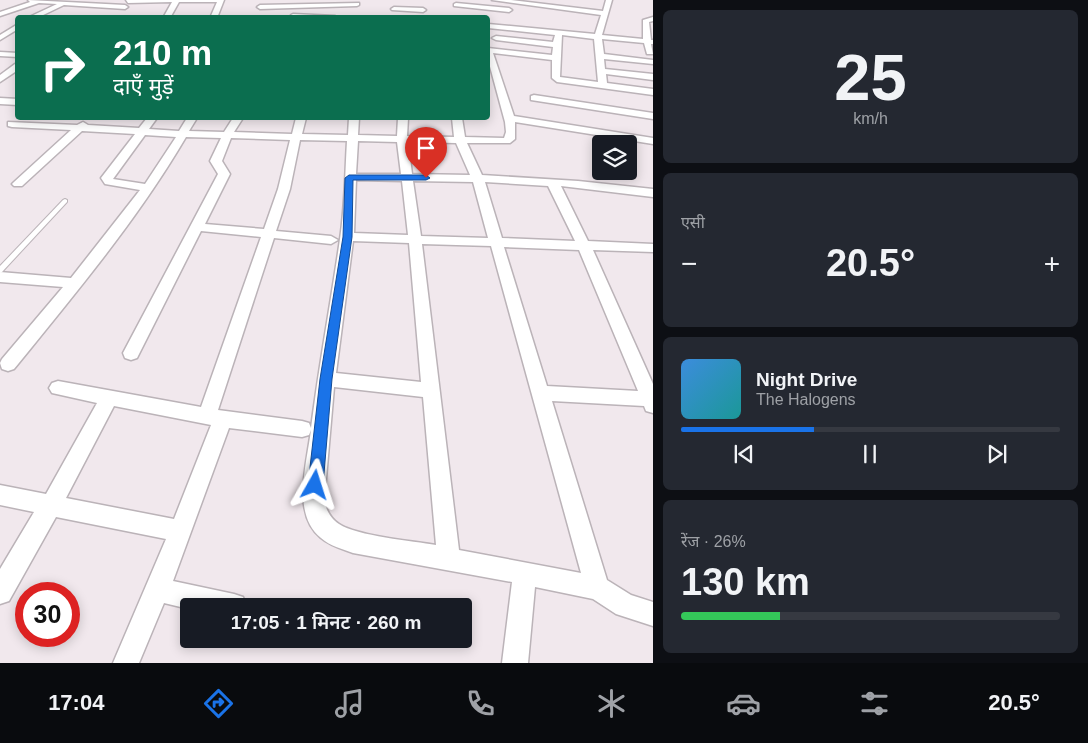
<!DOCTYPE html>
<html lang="hi">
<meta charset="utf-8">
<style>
:root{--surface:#171b24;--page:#242831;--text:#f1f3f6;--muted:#9ea1a6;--line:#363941;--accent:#1a73e8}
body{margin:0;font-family:Helvetica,"Noto Sans Devanagari",sans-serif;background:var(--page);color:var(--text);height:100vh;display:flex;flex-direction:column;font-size:19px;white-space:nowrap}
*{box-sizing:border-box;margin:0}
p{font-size:16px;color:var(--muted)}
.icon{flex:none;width:28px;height:28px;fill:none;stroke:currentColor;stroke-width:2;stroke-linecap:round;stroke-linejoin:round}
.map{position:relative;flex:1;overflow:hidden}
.panel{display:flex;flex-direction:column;gap:10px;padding:10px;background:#0d0f14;width:435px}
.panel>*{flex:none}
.top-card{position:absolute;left:15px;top:15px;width:475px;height:105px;border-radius:5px;box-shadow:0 2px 12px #0003;background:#0b6e4f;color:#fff;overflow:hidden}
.fabs{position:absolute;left:592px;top:135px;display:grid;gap:10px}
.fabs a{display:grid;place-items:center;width:45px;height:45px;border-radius:5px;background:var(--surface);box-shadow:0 2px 12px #0003;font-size:25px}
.speed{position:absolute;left:15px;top:582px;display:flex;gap:10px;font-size:25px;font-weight:700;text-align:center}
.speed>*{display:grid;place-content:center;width:65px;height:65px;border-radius:50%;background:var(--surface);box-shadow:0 2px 12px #0003;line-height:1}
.speed .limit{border:8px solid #d22;background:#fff;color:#111}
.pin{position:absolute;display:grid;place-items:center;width:42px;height:42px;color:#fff;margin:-51px -21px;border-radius:50% 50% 50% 0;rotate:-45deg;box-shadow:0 0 5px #0007}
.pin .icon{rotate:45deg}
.me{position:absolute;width:55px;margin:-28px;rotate:6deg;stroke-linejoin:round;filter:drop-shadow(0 0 4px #0008)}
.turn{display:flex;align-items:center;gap:18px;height:105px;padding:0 15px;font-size:22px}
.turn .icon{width:65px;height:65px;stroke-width:2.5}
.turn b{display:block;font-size:35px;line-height:42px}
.big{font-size:38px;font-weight:600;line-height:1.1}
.panel .widget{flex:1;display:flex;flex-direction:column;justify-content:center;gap:8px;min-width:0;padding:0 18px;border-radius:8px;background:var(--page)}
.panel .dial{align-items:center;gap:0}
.dial b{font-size:65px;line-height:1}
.song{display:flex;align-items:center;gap:15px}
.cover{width:60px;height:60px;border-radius:8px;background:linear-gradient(135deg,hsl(210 70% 55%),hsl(180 70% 35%))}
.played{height:5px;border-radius:2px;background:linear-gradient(90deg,var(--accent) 35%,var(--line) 35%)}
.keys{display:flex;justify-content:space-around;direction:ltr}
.heat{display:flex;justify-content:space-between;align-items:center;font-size:28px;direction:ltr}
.charge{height:8px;border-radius:4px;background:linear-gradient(90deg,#34c759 26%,var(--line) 0)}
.trip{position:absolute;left:180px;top:598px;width:292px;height:50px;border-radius:5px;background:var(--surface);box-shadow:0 2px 12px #0003;font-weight:600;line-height:50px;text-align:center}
.tab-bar{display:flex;height:80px;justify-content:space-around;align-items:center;background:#090b0e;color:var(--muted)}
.tab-bar .icon{width:35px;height:35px}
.tab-bar .on{color:var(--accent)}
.tab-bar b{font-size:22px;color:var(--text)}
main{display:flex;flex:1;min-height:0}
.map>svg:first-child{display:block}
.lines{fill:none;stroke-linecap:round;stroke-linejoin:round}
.lane-casing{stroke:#bbb3b8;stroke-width:2}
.street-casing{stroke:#bbb3b8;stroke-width:3}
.lane{fill:#fff;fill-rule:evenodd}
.street{fill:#fff;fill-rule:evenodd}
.route{fill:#1a73e8;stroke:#114b97}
</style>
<main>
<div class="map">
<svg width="653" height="663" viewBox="0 0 653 663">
<rect width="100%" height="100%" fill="#f1e8ed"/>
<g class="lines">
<g class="lane-casing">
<polygon id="lane" points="65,199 67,200 67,202 2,272 0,272 0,266 63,200"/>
</g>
<g class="street-casing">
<g id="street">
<polygon points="28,0 125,5 128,7 125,9 64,5 37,18 27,18 57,4 39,3 0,16 0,12 30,2"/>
<polygon points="126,0 224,0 217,18 210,18 217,2 179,2 170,18 163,18 172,2 128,3"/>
<path d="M492 0H511L603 11 606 0H612L602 35 643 39V20L653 17V21L649 22 651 40H653V44H651L653 54H647L644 43 602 39 604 54 653 60V64L604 59 605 69 653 74V80L606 74 607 83 653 89V95L557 82 552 78V60L493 53 514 116 653 138V144L515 122V139L510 143H467L482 175 578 181 653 189V197L561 186 588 241 653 244V252L593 250 653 384V413L646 411 644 406 552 401 607 580 631 595 653 602V626L616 614 593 599 535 587 528 663H502L512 582 353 553C342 549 330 546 321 538 291 514 307 463 311 430L309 435 302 437 229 428 173 581 234 594 243 597 246 606H189V609L164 603 139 663H113L166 539 56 517 9 601 0 604V569L34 512 0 505V485L46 494 97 403 52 393 49 388 52 383 58 381 201 407 261 237 201 231 137 358 131 360 125 358 123 353 218 174 210 161 221 138 186 137C138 219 75 294 14 369L8 371 2 369 0 363 2 359 63 287 0 282V272L71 278 140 190 105 184 101 178 135 134 82 131 22 186H14L12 184 14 182 71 130 12 127 8 126V122L77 125 83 122 88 125 139 128 147 118H157L149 129 179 131 187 118H197L189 131 224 132 233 118H243L234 132 292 134 296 118H306L302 134 348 135 349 118H359L358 135 397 136 398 118H408L407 136 454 137 452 118H462L465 137 504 138 506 132 505 122 488 59V48L552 55 553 47 496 40 492 38 496 36 553 42 555 35 488 28V24L595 34 601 15ZM562 35 594 39 598 82 560 77ZM145 135 176 137 145 184 113 179ZM231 138 290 140 278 189 264 229 205 224 230 174 222 161ZM300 140 347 141C345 174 345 206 340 239 331 302 319 365 311 428L309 423 302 421 218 410 274 238 331 244 338 240 331 236 276 231 290 189ZM358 141 397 142 401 174H356ZM408 142 456 143 470 175 412 174ZM356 180 402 181 408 235 354 233ZM413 181 473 182 488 238 421 236ZM485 182 548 186 575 241 502 238ZM353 241 409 243 421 382 336 373ZM422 244 491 246 581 573 459 550ZM504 247 579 250 638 391 547 386ZM334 387 423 397 436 545C413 541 357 536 339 524 331 519 327 511 324 502ZM114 406 211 425 174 519 66 498Z"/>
<polygon points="359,3 359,5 357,6 260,9 257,7 260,5"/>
<polygon points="456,3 509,8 512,10 509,12 454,6 454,4"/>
<polygon points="394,7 423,8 426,10 423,12 392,10 391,9"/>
<polygon points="293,14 335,16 338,18 291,17 291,15"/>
<polygon points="18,24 18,29 0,40 0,35"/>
<polygon points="0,52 18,53 18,57 0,56"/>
<polygon points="15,64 18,64 18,70 0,82 0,75"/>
<polygon points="534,95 653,113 653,119 531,100 531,96"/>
<polygon points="0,98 18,99 18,105 0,104"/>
</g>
</g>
<use href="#lane" class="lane"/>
<use href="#street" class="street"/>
</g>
<polygon class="route" points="349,175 426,175 430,178 426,180 353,180 352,237 332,379 323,485 320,490 315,492 310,490 308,485 320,379 343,237 345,178"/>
</svg>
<div class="fabs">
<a><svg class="icon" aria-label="layers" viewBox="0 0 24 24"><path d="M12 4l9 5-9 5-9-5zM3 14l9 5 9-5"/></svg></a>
</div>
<div class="speed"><div class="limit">30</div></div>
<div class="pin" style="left:426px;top:178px;background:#d93025"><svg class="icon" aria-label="arrive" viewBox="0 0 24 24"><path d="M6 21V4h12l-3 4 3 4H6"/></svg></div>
<svg class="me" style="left:315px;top:485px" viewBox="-20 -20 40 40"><path d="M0-17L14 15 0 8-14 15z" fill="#1a73e8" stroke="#fff" stroke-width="4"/></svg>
<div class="trip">17:05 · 1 मिनट · 260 m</div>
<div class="top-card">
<div class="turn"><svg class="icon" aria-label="right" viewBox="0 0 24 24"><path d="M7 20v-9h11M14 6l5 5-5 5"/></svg><div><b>210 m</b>दाएँ मुड़ें</div></div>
</div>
</div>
<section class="panel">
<div class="widget dial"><b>25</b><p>km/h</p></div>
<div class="widget"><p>एसी</p>
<div class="heat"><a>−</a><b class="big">20.5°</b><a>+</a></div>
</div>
<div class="widget">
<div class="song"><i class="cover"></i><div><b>Night Drive</b><p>The Halogens</p></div></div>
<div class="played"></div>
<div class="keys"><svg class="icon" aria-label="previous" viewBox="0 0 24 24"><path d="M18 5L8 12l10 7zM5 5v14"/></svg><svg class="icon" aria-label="pause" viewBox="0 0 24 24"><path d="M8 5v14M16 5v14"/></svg><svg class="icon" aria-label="next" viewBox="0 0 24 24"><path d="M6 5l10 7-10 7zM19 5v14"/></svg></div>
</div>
<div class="widget"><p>रेंज · 26%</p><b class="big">130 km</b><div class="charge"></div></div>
</section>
</main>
<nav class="tab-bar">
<b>17:04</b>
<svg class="icon on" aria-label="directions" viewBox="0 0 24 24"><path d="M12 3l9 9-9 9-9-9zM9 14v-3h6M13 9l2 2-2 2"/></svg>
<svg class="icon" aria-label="music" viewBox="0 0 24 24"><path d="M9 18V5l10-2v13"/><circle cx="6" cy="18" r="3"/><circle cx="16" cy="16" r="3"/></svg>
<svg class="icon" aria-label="phone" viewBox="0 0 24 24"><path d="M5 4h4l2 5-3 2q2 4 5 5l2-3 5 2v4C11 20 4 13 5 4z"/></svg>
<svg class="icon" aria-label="climate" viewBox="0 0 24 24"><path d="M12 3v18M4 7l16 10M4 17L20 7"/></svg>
<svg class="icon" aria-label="car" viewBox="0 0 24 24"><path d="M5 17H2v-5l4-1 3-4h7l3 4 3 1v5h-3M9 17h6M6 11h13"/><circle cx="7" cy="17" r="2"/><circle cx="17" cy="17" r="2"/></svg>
<svg class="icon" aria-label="filters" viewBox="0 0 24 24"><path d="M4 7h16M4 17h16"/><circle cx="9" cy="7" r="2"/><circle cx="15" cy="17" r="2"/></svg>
<b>20.5°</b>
</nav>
